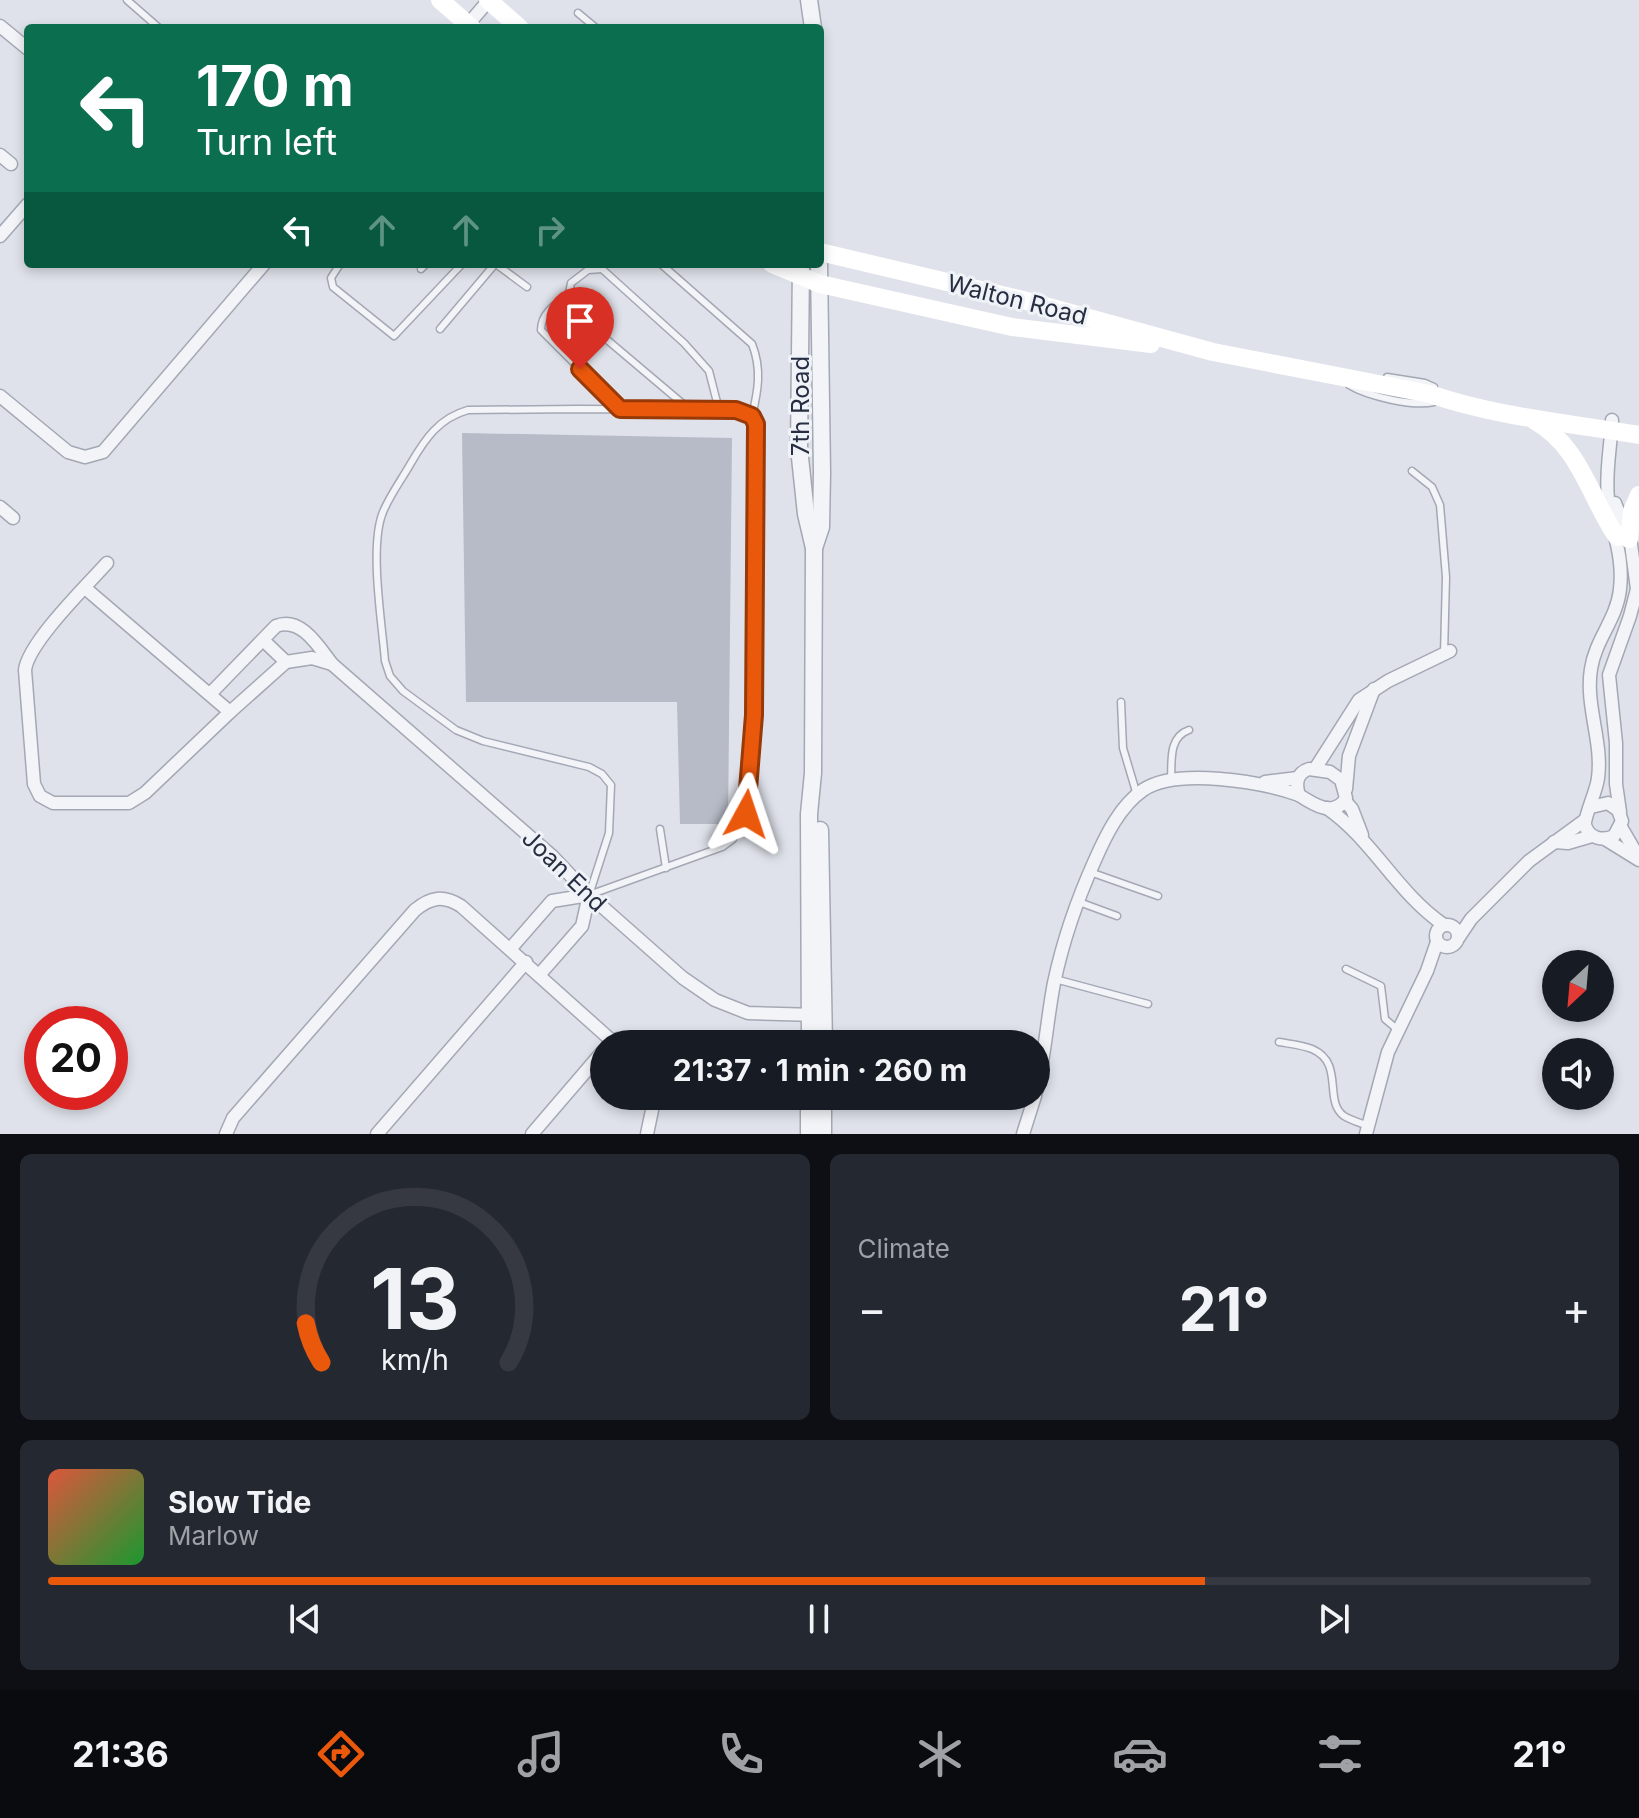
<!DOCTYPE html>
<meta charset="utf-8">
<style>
:root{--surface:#171b24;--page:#242831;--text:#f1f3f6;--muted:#9ea1a6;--line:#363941;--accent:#ea580c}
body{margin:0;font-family:Inter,sans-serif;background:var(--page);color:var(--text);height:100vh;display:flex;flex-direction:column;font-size:30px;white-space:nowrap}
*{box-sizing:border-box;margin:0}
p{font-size:26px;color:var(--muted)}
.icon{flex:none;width:44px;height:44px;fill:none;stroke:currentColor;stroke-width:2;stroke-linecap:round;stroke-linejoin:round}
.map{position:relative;height:1134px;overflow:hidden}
.details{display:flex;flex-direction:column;gap:20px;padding:20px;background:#0d0f14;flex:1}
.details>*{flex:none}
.hud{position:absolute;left:24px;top:24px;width:800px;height:244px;border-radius:8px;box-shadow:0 4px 12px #0003;background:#0b6e4f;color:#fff;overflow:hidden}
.needle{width:52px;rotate:206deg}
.tools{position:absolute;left:1542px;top:950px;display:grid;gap:16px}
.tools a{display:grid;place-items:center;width:72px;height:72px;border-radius:50%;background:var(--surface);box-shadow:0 4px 12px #0003;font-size:40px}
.speed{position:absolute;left:24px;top:1006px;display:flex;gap:16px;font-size:40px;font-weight:700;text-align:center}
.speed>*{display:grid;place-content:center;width:104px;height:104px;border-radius:50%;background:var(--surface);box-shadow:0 4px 12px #0003;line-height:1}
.speed .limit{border:12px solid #d22;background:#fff;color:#111}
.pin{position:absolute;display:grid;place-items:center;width:68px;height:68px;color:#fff;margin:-82px -34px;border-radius:50% 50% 50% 0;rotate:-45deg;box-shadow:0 0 8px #0007}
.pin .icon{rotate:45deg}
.me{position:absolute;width:88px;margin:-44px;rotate:5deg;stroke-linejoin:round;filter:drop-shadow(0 0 6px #0008)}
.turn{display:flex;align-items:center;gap:28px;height:168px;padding:0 40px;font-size:36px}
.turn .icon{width:104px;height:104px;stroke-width:2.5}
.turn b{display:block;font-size:56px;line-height:68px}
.lanes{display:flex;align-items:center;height:76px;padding:0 40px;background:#0003;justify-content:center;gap:40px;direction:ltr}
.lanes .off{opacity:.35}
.big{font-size:60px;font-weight:700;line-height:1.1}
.details .card{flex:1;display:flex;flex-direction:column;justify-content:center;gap:12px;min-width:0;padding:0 28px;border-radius:12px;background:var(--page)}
.details .dial{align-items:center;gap:0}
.dial svg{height:208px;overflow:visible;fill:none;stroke:var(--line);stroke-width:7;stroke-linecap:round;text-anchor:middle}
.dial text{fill:var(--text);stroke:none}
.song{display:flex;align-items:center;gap:24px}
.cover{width:96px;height:96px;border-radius:12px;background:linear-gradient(135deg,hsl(10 70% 55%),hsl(130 70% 35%))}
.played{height:8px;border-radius:4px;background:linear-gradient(90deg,var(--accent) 75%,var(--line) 75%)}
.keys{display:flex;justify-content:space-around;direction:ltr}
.heat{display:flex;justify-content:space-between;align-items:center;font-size:44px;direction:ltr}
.details .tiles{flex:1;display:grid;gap:20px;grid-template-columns:1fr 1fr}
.card:last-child{grid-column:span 2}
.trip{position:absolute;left:590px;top:1030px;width:460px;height:80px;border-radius:40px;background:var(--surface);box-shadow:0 4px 12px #0003;font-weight:700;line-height:80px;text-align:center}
.tab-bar{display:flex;height:128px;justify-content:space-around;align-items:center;background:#090b0e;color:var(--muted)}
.tab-bar .icon{width:56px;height:56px}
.tab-bar .selected{color:var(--accent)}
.tab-bar b{font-size:36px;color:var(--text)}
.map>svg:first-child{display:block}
.building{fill:#b6bbc7}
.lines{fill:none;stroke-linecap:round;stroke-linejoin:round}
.service-casing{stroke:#a4a8b4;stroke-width:9}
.minor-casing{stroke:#a4a8b4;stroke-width:15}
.tertiary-casing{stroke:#a4a8b4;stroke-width:19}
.service{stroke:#f2f4f8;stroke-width:6}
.minor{stroke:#f2f4f8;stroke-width:12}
.tertiary{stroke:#f2f4f8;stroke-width:16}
.secondary{stroke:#fff;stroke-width:18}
.route-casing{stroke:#983908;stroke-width:20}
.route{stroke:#ea580c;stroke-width:14}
.labels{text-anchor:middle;stroke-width:6;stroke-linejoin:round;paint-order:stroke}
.street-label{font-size:24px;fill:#272e42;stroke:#eff2f7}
</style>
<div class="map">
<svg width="1639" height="1134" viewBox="0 0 1639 1134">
<rect width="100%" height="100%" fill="#dfe2ea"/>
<polygon class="building" points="462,433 732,438 728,824 680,824 677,702 466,702"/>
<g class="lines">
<g class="service-casing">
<g id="service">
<polyline points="127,0 159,28"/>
<polyline points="578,13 596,28"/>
<polyline points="340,264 331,278 333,287 394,336 462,264"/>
<polyline points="496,264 527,287"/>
<polyline points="602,264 602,269 684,343 709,371 719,410"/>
<path d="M661 264 752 344C762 369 758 391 752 416"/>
<polyline points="421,269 426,264"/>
<polyline points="602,269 588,270 571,283 568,298 573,311 689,409"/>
<path d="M568 298C554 303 541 315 541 330L620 409"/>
<polyline points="440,329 495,264"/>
<polyline points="1387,377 1425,383 1434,387"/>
<path d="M1349 385C1367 396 1413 407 1434 402"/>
<path d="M578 409 736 410 752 416 757 433 754 715 746 814 733 839 722 847 589 895 609 833 611 785 602 774 589 767 483 741 456 730 403 691 390 676 385 661C382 623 369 546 383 512 390 495 402 479 411 463 425 439 439 418 468 410Z"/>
<polyline points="1412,471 1432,487 1440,505 1446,577 1444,654"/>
<polyline points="1121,702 1123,748 1137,795"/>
<path d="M1171 781C1172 762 1168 737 1189 730"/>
<polyline points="660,829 666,868"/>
<polyline points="1090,872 1158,896"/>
<polyline points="1079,902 1117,916"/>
<polyline points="1346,969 1381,986 1385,1019 1398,1030"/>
<polyline points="1055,979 1148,1004"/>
<path d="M1279 1042C1290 1044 1302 1045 1312 1049 1345 1063 1323 1101 1344 1116 1350 1120 1361 1123 1368 1126"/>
</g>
</g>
<g class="minor-casing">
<g id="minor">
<polyline points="0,26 28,49"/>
<polyline points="465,28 489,0"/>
<polyline points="0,155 11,164"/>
<polyline points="0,236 28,204"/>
<polyline points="0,396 68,452 85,457 103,452 264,264"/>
<polyline points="1615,503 1631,544 1637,589 1630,616 1609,675 1616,743 1616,784 1620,812"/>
<polyline points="0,507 13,518"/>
<path d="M85 588 230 712 145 793 129 803H53L40 796 34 784 25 670C28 643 87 585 107 563"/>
<polyline points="263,640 286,662"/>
<path d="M210 694 276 626C301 616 319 647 332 664L552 856 589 895 683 978 715 1000 748 1013 817 1015"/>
<polyline points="230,712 286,662 312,658 332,664"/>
<path d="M1309 769 1330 772 1341 780 1346 798C1335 818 1314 805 1299 795 1295 783 1297 773 1309 769Z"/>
<polyline points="1315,769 1359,700 1388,681 1450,651"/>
<polyline points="1265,782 1298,778"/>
<polyline points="1346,789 1349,756 1374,689"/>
<polyline points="1345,801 1352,809 1362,835"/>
<path d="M1591 807 1608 803 1618 810 1622 821 1614 836C1603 841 1589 839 1585 825 1584 817 1597 790 1598 778 1603 742 1585 705 1591 669 1595 640 1617 619 1620 589 1624 554 1611 531 1608 499 1605 472 1611 446 1612 420"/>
<path d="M1327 808C1373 840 1397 893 1444 925"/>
<polyline points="1621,827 1639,858"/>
<polyline points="1605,839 1639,860"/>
<polyline points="1554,842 1568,843 1592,836"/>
<circle cx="1447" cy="936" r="11"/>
<polyline points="1459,937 1471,919 1529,861 1585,820"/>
<polyline points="511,948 552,901 589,895"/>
<polyline points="540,974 582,926 589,895"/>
<polyline points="609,1044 618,1039 638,1044"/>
<path d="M1036 1092C1045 1056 1047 1019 1054 983 1063 940 1077 900 1095 860 1106 835 1120 806 1143 790 1177 767 1262 782 1299 795"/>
<path d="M226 1134 233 1118 415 910C431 897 443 895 461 906L612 1041"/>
<polyline points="377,1134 526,962"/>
<polyline points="532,1134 604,1050"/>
<polyline points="647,1134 655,1096"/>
<polyline points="1023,1134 1035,1096"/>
<polyline points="1366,1134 1388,1052 1427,971 1437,942"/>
</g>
</g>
<g class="tertiary-casing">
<g id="tertiary">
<polyline points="809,0 813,28"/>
<polyline points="801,264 799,448 806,514 814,548 813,773 809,814 810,1044"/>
<polyline points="814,548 821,527 822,473 819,264"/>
<polyline points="820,830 824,1044"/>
<polyline points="809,1134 809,1096"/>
<polyline points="823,1134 823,1096"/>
</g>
</g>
<use href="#service" class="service"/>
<use href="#minor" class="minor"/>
<use href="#tertiary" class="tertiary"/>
<g class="secondary">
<polyline points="440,0 472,28"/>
<polyline points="488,0 520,28"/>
<path d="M820 252 1023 300 1213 352 1430 394C1497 417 1569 423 1639 435"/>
<polyline points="772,264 820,284 1012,327 1151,344"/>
<path d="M1535 421C1580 446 1590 498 1617 537"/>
<polyline points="1629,539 1632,511 1639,495"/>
</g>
</g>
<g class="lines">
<g class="route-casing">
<polyline id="route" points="580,369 620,409 736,410 752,416 756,424 754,715 746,814"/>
</g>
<use href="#route" class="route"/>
</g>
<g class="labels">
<g class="street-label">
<text transform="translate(1017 300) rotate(14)" y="8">Walton Road</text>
<text transform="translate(801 406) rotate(-90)" y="8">7th Road</text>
<text transform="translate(564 871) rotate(44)" y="8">Joan End</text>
</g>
</g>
</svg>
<div class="tools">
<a><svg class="needle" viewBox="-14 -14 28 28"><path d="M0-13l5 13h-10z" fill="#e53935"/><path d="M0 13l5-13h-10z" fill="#9ea1a6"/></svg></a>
<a><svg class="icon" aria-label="sound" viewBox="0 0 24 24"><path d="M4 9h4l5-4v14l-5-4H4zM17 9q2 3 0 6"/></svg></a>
</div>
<div class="speed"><div class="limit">20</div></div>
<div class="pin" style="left:580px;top:369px;background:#d93025"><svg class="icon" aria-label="arrive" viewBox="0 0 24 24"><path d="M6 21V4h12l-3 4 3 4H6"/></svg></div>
<svg class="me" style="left:746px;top:814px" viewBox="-20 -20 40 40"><path d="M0-17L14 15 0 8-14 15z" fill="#ea580c" stroke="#fff" stroke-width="4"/></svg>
<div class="trip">21:37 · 1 min · 260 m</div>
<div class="hud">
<div class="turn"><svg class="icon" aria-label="left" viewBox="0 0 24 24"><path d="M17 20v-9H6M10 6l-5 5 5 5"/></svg><div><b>170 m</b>Turn left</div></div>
<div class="lanes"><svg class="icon" aria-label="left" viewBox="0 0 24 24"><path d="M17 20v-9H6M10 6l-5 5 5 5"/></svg><svg class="icon off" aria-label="ahead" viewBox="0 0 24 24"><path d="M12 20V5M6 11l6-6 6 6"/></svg><svg class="icon off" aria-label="ahead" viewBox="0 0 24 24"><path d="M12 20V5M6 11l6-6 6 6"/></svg><svg class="icon off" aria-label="right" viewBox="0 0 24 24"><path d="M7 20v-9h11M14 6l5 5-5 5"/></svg></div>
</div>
</div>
<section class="details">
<div class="tiles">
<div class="card dial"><svg viewBox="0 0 100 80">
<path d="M14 69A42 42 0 1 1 86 69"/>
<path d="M14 69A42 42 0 0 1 8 54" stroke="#ea580c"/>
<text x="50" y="56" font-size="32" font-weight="700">13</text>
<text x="50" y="72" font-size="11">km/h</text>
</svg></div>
<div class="card"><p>Climate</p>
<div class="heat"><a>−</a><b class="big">21°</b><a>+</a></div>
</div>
<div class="card">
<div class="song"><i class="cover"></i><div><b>Slow Tide</b><p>Marlow</p></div></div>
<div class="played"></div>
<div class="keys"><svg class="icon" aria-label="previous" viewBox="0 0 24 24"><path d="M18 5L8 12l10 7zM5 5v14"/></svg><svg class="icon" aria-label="pause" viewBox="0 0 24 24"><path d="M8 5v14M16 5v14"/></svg><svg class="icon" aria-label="next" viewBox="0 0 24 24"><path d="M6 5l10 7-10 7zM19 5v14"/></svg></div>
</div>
</div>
</section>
<nav class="tab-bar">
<b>21:36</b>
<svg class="icon selected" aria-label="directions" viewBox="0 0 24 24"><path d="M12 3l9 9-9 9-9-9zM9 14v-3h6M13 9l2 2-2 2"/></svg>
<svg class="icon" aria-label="music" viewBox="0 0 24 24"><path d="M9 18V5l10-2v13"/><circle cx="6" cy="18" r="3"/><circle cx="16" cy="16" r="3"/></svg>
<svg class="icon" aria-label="phone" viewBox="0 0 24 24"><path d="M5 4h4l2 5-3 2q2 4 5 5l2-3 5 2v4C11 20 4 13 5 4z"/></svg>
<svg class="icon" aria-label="climate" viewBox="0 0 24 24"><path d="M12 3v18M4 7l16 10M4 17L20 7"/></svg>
<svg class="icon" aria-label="car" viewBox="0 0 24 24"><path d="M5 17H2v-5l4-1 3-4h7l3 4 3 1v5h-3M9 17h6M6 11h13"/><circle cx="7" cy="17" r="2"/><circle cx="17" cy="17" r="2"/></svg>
<svg class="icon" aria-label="filters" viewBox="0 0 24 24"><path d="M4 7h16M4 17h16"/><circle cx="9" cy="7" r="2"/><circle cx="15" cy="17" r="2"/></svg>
<b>21°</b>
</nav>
